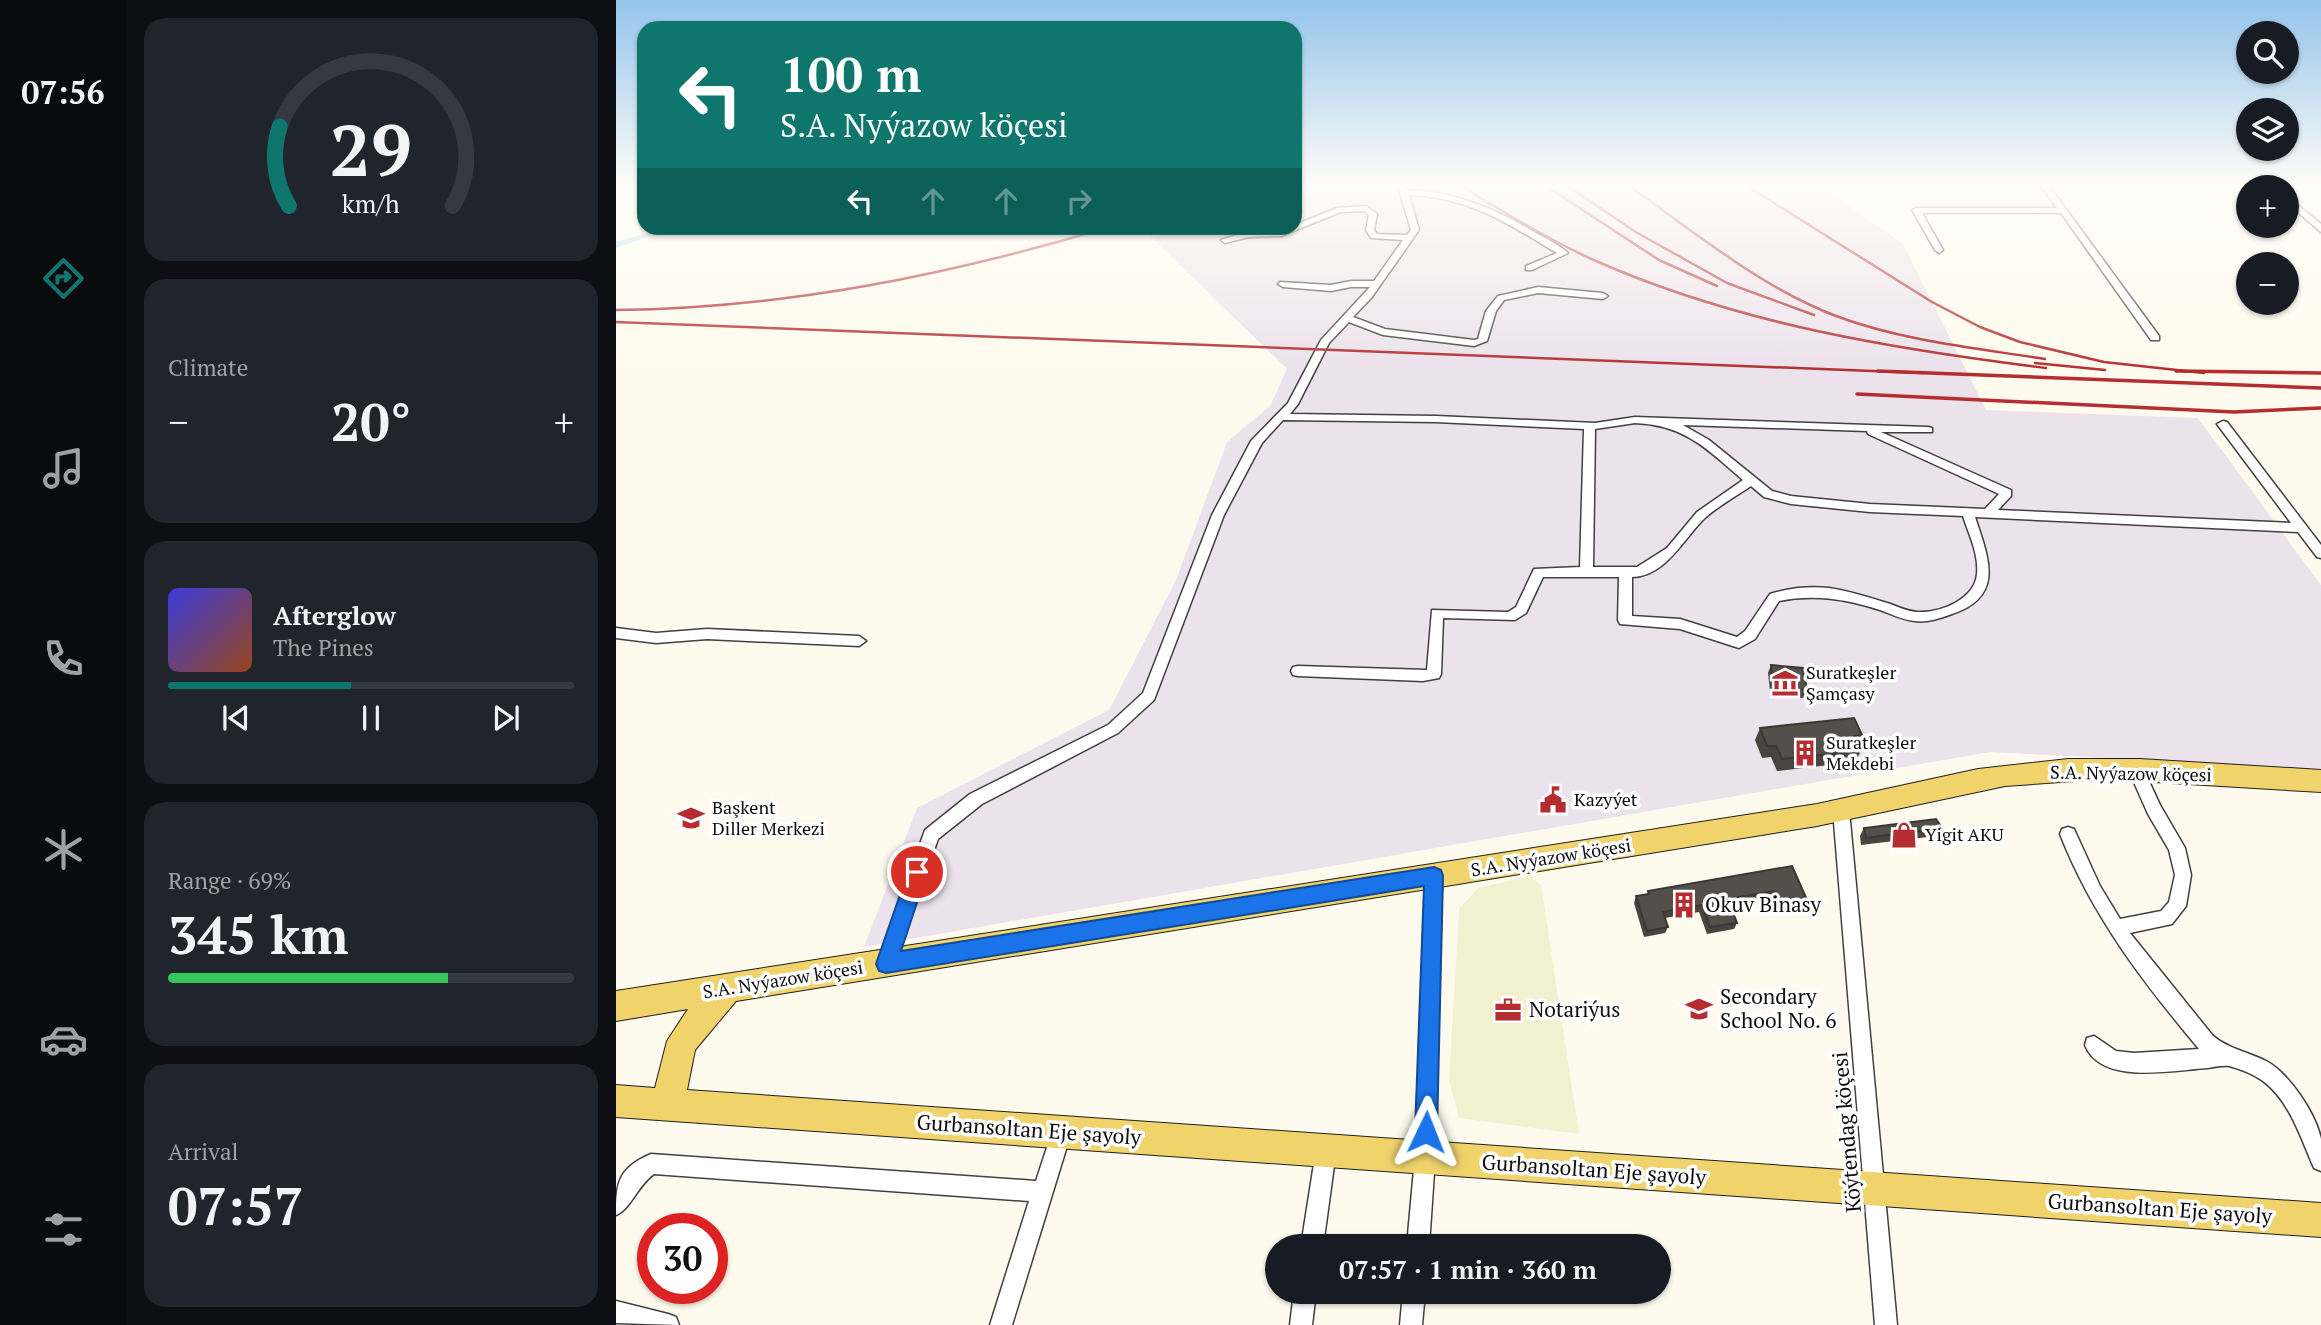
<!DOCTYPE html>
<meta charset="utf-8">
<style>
:root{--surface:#171b24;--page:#20242c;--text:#f1f3f6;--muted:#9ea1a6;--line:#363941;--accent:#0f766e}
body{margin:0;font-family:"PT Serif",serif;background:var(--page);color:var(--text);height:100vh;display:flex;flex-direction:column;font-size:26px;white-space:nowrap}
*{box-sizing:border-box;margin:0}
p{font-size:23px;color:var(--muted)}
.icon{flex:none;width:38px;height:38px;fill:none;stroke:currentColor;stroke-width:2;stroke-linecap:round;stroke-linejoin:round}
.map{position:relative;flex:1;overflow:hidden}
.drawer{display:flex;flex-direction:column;gap:18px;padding:18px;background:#0d0f14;width:490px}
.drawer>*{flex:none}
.guide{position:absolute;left:21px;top:21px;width:665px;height:214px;border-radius:21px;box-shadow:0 2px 5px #0004;background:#0f766e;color:#fff;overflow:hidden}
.controls{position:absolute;left:1620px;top:21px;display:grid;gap:14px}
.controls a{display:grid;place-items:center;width:63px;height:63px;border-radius:50%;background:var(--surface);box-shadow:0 2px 5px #0004;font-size:35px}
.speed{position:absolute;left:21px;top:1213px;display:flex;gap:14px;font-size:35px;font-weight:700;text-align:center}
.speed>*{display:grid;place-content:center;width:91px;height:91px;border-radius:50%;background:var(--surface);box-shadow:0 2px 5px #0004;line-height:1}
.speed .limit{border:10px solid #d22;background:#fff;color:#111}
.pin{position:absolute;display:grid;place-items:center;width:60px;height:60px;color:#fff;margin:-30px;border:4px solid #fff;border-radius:50%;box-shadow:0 2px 7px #0007}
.me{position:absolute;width:77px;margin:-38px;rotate:2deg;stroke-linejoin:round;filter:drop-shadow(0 0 5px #0008)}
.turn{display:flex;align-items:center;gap:24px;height:147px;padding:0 28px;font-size:32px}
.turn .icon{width:91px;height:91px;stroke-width:2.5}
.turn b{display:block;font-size:49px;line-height:60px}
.lanes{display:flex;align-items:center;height:66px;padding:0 28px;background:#0003;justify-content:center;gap:35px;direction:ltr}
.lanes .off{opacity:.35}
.big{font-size:52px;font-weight:700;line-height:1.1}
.drawer .card{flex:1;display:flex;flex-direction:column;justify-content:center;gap:10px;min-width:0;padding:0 24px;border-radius:21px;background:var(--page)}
.drawer .dial{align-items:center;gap:0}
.dial svg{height:182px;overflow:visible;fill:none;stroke:var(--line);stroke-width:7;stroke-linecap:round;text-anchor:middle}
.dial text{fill:var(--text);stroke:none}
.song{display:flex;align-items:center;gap:21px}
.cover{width:84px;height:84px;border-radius:10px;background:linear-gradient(135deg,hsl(240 70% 55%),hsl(20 70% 35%))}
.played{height:7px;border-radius:4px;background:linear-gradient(90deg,var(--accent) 45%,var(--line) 45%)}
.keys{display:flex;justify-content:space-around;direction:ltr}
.heat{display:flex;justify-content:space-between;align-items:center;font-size:38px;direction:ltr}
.charge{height:10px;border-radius:5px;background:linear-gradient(90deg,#34c759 69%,var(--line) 0)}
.trip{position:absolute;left:649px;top:1234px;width:406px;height:70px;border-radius:35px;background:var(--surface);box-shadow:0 2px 5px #0004;font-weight:700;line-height:70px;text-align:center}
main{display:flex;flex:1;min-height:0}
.tabs{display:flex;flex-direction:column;width:126px;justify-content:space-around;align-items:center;background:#090b0e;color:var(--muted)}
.tabs .icon{width:49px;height:49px}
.tabs .current{color:var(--accent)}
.tabs b{font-size:32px;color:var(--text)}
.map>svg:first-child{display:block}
.industrial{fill:#ebe2eb}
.farmland{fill:#f3f0d0}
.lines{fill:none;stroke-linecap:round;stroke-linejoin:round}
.canal{fill:#b6dbf2;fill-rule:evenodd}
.minor-casing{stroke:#404040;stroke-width:3}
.primary-casing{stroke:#1e1e1e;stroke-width:2}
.minor{fill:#fff;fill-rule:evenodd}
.primary{fill:#f1d36c;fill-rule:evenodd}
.rail-far1{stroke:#b52d31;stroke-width:2.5}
.rail{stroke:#b52d31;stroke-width:3.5}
.wall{fill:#494440}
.building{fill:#554f4a;stroke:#3c3734;stroke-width:2}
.route{fill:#1a73e8;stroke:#114b97;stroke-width:2}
.labels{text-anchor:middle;stroke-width:7;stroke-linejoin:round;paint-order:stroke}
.poi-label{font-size:18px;fill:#0d0d0d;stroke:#fff;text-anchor:start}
.street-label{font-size:18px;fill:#0d0d0d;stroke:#fff}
.near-poi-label{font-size:21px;fill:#0d0d0d;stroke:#fff;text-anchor:start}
.near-street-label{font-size:21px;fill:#0d0d0d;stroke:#fff}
</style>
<main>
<nav class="tabs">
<b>07:56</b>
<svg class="icon current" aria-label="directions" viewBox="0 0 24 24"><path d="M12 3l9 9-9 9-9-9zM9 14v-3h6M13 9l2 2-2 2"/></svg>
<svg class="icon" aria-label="music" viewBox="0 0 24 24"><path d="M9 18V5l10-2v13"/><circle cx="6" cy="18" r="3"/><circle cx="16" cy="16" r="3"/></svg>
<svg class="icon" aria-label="phone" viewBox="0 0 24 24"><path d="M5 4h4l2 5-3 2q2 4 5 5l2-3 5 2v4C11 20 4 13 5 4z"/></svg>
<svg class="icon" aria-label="climate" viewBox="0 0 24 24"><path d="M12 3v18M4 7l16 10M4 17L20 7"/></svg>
<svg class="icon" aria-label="car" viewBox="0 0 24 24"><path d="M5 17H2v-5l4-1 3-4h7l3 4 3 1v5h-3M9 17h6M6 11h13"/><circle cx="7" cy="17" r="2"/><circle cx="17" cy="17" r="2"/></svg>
<svg class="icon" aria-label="filters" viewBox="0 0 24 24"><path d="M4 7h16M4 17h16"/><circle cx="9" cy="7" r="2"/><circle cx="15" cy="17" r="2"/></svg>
</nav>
<section class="drawer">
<div class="card dial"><svg viewBox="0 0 100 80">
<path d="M14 69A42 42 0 1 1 86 69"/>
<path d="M14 69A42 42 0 0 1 10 34" stroke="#0f766e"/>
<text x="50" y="56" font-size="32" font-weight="700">29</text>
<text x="50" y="72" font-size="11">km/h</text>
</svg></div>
<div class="card"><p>Climate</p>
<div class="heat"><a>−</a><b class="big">20°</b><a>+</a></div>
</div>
<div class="card">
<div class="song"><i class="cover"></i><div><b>Afterglow</b><p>The Pines</p></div></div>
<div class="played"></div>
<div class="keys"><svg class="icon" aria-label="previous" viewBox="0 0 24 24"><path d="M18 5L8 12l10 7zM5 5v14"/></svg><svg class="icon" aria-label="pause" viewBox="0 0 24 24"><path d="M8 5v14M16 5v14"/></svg><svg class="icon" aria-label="next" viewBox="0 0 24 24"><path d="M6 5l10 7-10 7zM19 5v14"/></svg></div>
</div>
<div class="card"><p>Range · 69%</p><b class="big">345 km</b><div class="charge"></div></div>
<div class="card"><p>Arrival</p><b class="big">07:57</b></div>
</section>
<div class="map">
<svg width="1705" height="1325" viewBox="0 0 1705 1325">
<rect width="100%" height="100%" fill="#fefbee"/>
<polygon class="industrial" points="679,186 1205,186 1287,244 1370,410 1582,418 1705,585 1705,769 1374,752 248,947 301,808 493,710 560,580 611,442 654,406 671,369 526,228 679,228"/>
<polygon class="farmland" points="914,876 925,885 963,1134 843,1118 833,1080 843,909 862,888"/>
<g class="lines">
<polygon class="canal" points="48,228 59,228 0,248 0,242"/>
<g class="minor-casing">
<g id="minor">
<path d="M782 186H790L791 190C840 192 878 208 920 233 931 239 943 245 952 253L916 270H910V266L941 253C891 223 853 197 793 195L803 230 756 297 737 317 769 329 858 340 862 339 870 311 882 296 922 287 987 293 992 296 987 299 922 293 888 300 880 311 871 341 858 346 767 335 733 322 713 343 682 404 674 414 820 416 979 423 1019 417 1312 427 1316 428V432H1265L1395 490V496L1382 510 1675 523 1601 424 1607 421 1611 422 1705 545V558L1701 557 1682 532 1359 517C1372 557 1390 596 1336 614 1325 618 1311 623 1299 621 1287 620 1275 614 1264 610 1230 599 1198 594 1163 601L1139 639 1123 648 1064 629 1004 624 1002 620 1003 577H927L910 613 899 620 827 618 825 674 823 678 807 681 682 676 677 675 675 671 677 667 682 666 811 670 816 610 892 612 900 607 918 569 964 567 968 429 820 422 667 420 646 443 608 515 538 700 502 733 366 804 322 839 276 970 270 973 264 970 261 964 309 830 354 794 492 725 527 693 596 515 635 441 672 403 705 340 754 287H735L715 291 667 287 662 284 664 282 715 285 735 281H758L787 240 755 238 750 230 753 215 748 211 725 212 665 236 633 237 609 243 605 240 633 231 679 228V225L721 208 750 206 761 214 758 230 761 234 791 235 795 230ZM1019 423C1069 425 1091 449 1127 480L1081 512 1051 548 1021 567H977L979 429ZM1067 425 1251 431 1252 434 1383 494 1369 509 1254 504 1175 496 1156 491 1093 440ZM1135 486 1148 497 1175 504 1254 512 1347 516C1353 535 1363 554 1361 574 1359 599 1325 613 1302 612 1292 612 1281 606 1271 603 1252 597 1233 591 1213 588 1194 586 1173 588 1154 594L1129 631 1121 637 1064 619 1016 616V577C1050 577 1069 536 1090 517 1104 505 1120 496 1135 486Z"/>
<polygon points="1425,186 1433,186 1543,336 1543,340 1535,340 1445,213 1306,213 1327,250 1323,253 1319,250 1296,210 1300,208 1441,208"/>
<polygon points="1654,186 1663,186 1664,187 1655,187"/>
<polygon points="1671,196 1705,224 1705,232 1671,203"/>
<polygon points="0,628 40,633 91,629 243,636 250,641 243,646 91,639 40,643 0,638"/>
<path d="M1521 765 1526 766 1544 805 1569 848 1575 875 1570 906 1556 924 1514 933 1597 1036C1613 1049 1632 1052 1650 1061 1673 1073 1700 1114 1705 1139 1705 1149 1705 1161 1705 1171L1698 1168C1685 1139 1674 1101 1647 1081 1637 1074 1625 1069 1613 1066 1607 1065 1598 1067 1592 1068 1557 1070 1485 1086 1469 1045L1471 1038 1478 1036 1500 1051 1518 1053 1583 1049C1527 982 1476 916 1444 834L1446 829 1452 827 1458 829 1484 886 1504 919 1545 911 1553 902 1559 875 1553 850 1532 814 1513 771 1516 766Z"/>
<polygon points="1225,803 1231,805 1233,810 1281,1325 1259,1325 1217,810 1219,805"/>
<polygon points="818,868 824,871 826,876 819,1158 813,1246 791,1246 799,1158 810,876 812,871"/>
<path d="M445 1123 452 1126 455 1133 396 1325H374L413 1201 38 1174C21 1186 15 1209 0 1215 0 1183 2 1168 35 1154L420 1181 438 1126Z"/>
<polygon points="710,1141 717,1144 720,1151 707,1246 685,1246 700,1151 703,1144"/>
<polygon points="678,1292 700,1292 696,1325 674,1325"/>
<polygon points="787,1292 809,1292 806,1325 784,1325"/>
<polygon points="0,1301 52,1314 60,1317 63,1325 0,1323"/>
</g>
</g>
<g class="primary-casing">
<polygon id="primary" points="1452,759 1524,759 1705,770 1705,792 1488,779 1389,786 1201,826 120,1001 79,1050 71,1090 1705,1203 1705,1237 0,1117 0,1085 39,1088 51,1041 72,1009 0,1021 0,991 1201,804 1362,769"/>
</g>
<use href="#minor" class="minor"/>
<use href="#primary" class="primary"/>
<g class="rail-far1">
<path d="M845 186C889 213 933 240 980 261 1123 324 1277 349 1430 368"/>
<polyline points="930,186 1043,260 1101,286"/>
<polyline points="952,186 1018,231 1111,283 1198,315"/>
<path d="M1013 186C1079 232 1144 287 1220 316 1287 341 1359 348 1429 359"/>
<polyline points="1131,186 1316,302 1364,327 1404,342 1488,362 1588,373"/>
<path d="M0 310C169 308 329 276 490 228"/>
<polyline points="0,322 1307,373"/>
<polyline points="1419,363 1489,370"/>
</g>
<g class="rail">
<polyline points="1262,371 1705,388"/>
<polyline points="1560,371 1705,373"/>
<polyline points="1241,394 1618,412 1705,408"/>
</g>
</g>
<g class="wall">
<polygon points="1155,665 1191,690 1187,698 1162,696 1161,691 1154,691 1152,673"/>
<polygon points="1144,728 1246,735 1242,743 1245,751 1239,762 1161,771 1155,757 1146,758 1139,740"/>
<polygon points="1248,828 1326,828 1320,836 1245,845 1244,836"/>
<polygon points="1176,866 1192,902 1188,909 1161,913 1155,898 1114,905 1121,923 1118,929 1091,934 1083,912 1049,918 1052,927 1049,933 1028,937 1018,903 1020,896 1031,894 1032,891"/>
</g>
<g class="building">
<polygon points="1155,665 1187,668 1191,690 1165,688 1164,683 1157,683"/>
<polygon points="1238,718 1246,735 1238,736 1245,751 1166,759 1160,746 1151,746 1144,728"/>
<polygon points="1320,819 1326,828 1250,838 1248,828"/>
<polygon points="1176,866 1192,902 1165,907 1158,891 1112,899 1121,923 1094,927 1086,905 1047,912 1052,927 1031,931 1020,896 1033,894 1032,891"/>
</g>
<linearGradient id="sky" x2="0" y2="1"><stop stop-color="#94c4ec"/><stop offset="0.5" stop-color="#fffdf7"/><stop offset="1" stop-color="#fffdf7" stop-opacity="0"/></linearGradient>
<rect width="1705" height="371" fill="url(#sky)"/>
<polygon class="route" points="301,864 308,866 311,872 285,951 818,867 825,870 827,876 821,1132 818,1140 810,1144 802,1140 799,1132 808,886 270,973 263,971 260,964 292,872 295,866"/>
<defs>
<g id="museum-bare" transform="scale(2.1)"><path d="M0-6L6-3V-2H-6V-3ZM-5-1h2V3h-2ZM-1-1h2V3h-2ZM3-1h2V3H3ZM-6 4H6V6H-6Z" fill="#b52d31" stroke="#fff" stroke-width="2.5" paint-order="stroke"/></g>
<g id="building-bare" transform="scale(2.1)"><path d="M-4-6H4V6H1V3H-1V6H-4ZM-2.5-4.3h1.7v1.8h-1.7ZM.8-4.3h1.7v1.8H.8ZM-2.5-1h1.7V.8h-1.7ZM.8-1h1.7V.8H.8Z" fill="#b52d31" stroke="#fff" stroke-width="2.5" paint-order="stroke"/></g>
<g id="civic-bare" transform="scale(2.1)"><path d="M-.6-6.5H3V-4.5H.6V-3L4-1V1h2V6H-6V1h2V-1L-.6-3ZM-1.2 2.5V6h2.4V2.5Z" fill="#b52d31" stroke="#fff" stroke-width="2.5" paint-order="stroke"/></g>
<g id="university-bare" transform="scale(2.1)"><path d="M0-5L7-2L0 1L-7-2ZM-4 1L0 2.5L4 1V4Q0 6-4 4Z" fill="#b52d31" stroke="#fff" stroke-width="2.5" paint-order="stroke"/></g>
<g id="shop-bare" transform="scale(2.1)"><path d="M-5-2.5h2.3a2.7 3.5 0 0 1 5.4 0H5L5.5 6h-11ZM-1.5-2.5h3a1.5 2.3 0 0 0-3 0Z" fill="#b52d31" stroke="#fff" stroke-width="2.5" paint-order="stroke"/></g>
<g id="school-bare" transform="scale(2.1)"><path d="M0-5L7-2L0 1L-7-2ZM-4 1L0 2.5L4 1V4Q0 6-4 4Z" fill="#b52d31" stroke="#fff" stroke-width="2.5" paint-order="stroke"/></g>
<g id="office-bare" transform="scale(2.1)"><path d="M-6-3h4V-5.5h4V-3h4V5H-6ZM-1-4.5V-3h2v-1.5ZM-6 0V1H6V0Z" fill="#b52d31" stroke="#fff" stroke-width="2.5" paint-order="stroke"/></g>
</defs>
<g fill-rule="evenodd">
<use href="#museum-bare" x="1169" y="683"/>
<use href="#building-bare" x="1189" y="753"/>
<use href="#civic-bare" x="937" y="800"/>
<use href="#university-bare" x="75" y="818"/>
<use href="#shop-bare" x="1288" y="835"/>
<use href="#building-bare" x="1068" y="905"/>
<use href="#school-bare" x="1083" y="1009"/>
<use href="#office-bare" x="892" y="1010"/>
</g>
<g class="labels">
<g class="poi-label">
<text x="1190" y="679">Suratkeşler<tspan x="1190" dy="21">Şamçasy</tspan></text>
<text x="1210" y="749">Suratkeşler<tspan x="1210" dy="21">Mekdebi</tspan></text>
<text x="958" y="806">Kazyýet</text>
<text x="96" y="814">Başkent<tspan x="96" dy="21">Diller Merkezi</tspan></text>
<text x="1309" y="841">Yigit AKU</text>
</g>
<g class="street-label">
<text transform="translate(1515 774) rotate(1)" y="6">S.A. Nyýazow köçesi</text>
<text transform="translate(935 858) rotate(-9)" y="6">S.A. Nyýazow köçesi</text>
<text transform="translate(167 980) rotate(-9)" y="6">S.A. Nyýazow köçesi</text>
</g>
<g class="near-poi-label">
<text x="1089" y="912">Okuv Binasy</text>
<text x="1104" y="1004">Secondary<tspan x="1104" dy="24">School No. 6</tspan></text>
<text x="913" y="1017">Notariýus</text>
</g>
<g class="near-street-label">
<text transform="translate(413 1130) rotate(4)" y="7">Gurbansoltan Eje şayoly</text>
<text transform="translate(1231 1132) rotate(-95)" y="7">Köýtendag köçesi</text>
<text transform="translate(978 1170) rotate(4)" y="7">Gurbansoltan Eje şayoly</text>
<text transform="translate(1544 1209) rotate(4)" y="7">Gurbansoltan Eje şayoly</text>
</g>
</g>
</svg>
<div class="controls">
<a><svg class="icon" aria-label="search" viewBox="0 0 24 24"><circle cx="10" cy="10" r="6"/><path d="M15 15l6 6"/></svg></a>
<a><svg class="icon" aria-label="layers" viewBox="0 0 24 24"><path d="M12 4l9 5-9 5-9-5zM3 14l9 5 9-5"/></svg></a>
<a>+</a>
<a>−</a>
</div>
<div class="speed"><div class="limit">30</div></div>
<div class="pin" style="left:301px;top:872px;background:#d93025"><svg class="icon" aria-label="arrive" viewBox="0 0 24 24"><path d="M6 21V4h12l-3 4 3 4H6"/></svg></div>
<svg class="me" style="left:810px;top:1132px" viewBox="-20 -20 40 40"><path d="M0-17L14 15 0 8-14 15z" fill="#1a73e8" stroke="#fff" stroke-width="4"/></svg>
<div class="trip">07:57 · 1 min · 360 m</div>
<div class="guide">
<div class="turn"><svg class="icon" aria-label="left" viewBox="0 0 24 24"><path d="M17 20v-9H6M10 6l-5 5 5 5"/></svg><div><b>100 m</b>S.A. Nyýazow köçesi</div></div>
<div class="lanes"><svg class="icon" aria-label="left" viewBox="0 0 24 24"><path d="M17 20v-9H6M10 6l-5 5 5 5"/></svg><svg class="icon off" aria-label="ahead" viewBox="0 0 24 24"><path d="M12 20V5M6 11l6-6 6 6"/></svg><svg class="icon off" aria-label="ahead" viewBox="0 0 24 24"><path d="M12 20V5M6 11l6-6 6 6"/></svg><svg class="icon off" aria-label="right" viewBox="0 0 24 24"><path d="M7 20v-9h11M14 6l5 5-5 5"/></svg></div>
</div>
</div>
</main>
